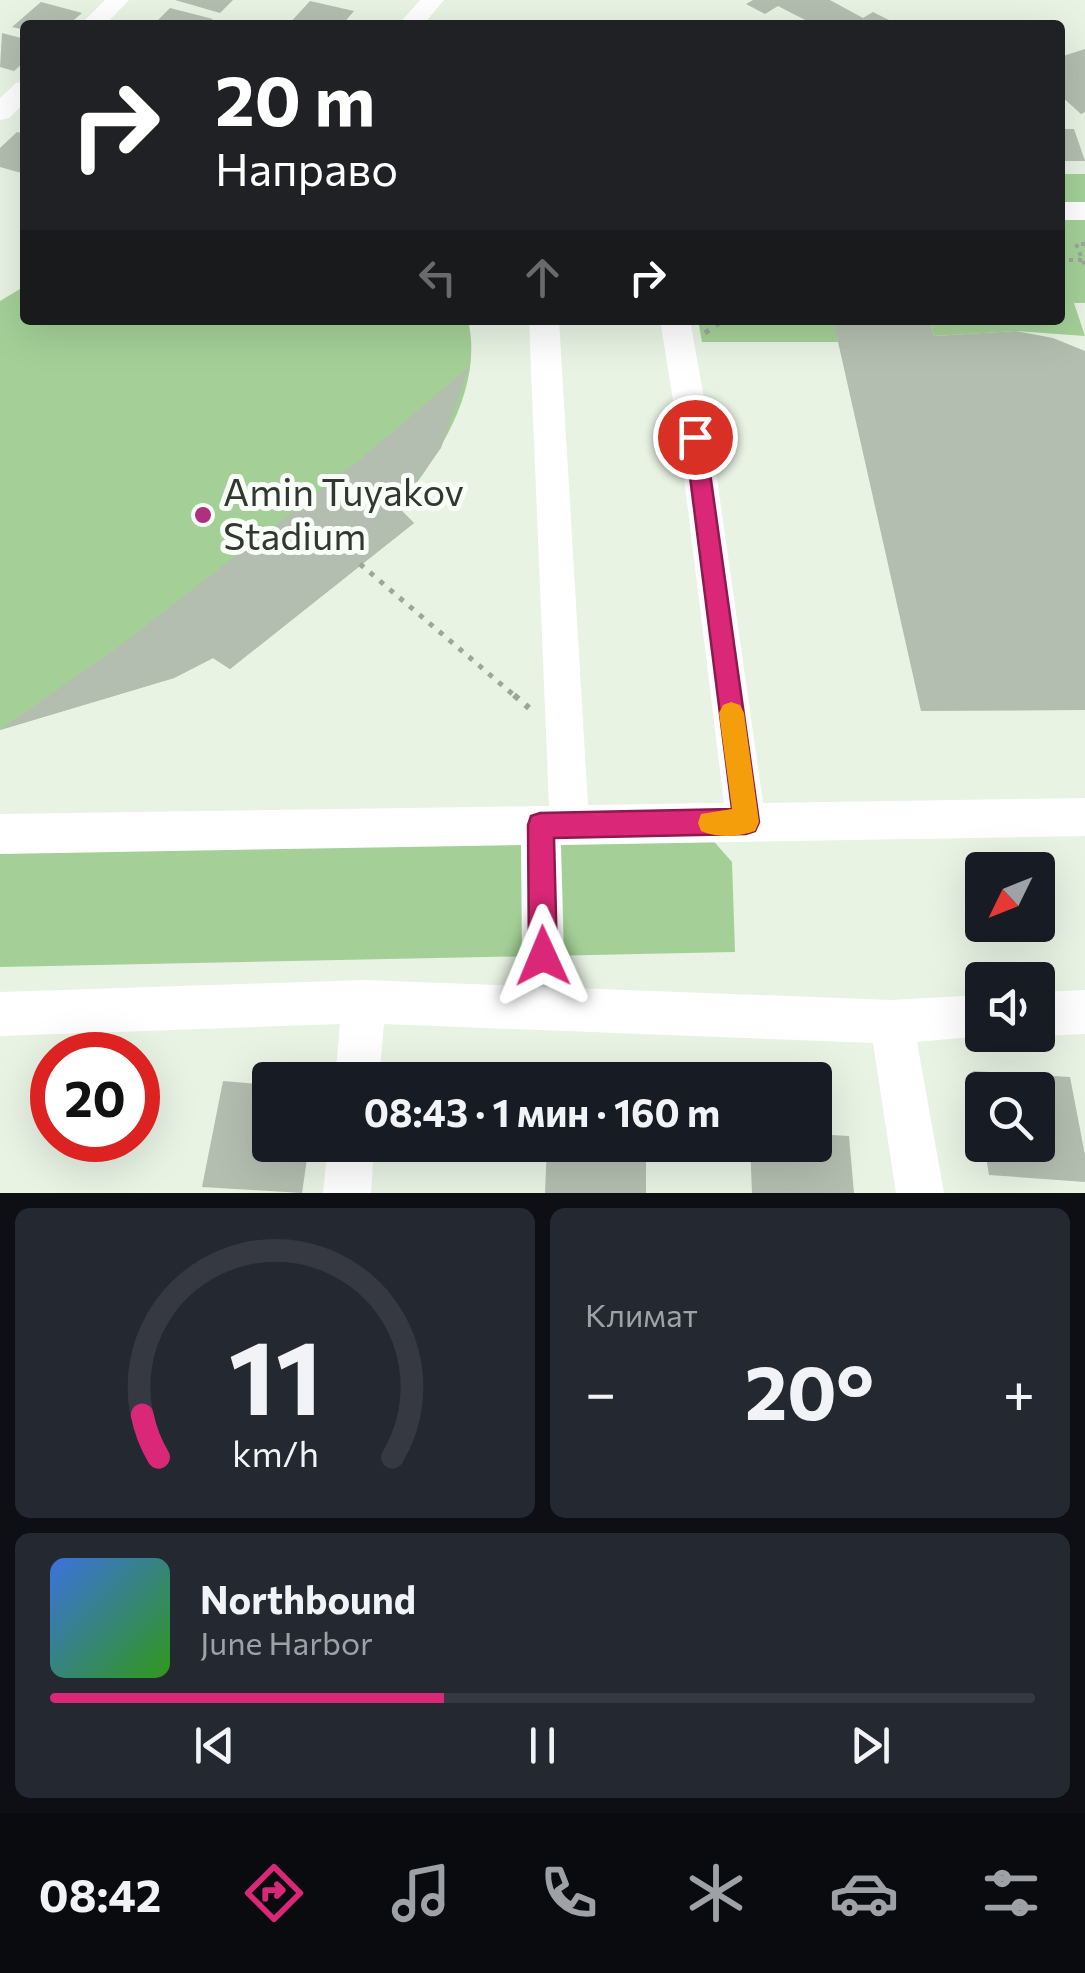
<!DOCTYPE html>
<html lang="ru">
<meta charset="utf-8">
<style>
:root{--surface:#171b24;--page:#242831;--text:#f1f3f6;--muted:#9ea1a6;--line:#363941;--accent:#db2777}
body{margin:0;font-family:Commissioner,sans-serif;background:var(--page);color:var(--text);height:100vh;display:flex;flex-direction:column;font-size:38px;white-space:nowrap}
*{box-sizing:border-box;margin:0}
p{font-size:32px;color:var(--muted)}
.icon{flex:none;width:55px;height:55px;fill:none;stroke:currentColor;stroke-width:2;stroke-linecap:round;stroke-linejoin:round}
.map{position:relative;height:1193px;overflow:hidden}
.drawer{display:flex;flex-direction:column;gap:15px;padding:15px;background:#0d0f14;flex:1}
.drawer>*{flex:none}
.banner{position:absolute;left:20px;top:20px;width:1045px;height:305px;border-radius:10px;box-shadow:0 10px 40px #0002;background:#202124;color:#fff;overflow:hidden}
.needle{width:65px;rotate:227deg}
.buttons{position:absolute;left:965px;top:852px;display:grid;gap:20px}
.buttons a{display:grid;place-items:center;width:90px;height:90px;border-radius:10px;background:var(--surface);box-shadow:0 10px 40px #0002;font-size:50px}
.speed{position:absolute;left:30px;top:1032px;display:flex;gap:20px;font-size:50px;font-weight:700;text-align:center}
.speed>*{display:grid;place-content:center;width:130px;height:130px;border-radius:50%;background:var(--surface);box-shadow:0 10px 40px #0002;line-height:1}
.speed .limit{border:15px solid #d22;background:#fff;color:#111}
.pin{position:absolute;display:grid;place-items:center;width:85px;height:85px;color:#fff;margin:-42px;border:5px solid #fff;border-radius:50%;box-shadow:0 2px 10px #0007}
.me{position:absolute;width:110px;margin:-55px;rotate:359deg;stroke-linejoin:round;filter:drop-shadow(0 0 8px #0008)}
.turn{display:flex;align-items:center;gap:35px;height:210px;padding:0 30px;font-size:45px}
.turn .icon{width:130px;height:130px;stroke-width:2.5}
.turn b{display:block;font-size:70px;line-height:85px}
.lanes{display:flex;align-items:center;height:95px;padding:0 30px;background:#0003;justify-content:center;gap:50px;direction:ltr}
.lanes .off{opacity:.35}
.big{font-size:75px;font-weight:700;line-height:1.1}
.drawer .widget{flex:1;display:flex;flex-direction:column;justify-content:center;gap:15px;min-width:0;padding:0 35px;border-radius:15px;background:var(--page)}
.drawer .dial{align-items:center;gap:0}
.dial svg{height:260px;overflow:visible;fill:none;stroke:var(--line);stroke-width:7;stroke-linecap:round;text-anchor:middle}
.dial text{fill:var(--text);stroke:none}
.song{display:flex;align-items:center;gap:30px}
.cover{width:120px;height:120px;border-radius:15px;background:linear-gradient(135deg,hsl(220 70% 55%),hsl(110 70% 35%))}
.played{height:10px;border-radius:5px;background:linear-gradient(90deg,var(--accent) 40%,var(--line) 40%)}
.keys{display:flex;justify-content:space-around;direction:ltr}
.heat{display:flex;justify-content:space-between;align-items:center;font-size:55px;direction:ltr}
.drawer .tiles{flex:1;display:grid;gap:15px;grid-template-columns:1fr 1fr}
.widget:last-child{grid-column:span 2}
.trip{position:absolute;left:252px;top:1062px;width:580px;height:100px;border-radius:10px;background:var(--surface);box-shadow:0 10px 40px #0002;font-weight:700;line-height:100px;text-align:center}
.tabs{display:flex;height:160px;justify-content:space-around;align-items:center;background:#090b0e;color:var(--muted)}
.tabs .icon{width:70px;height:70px}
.tabs .current{color:var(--accent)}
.tabs b{font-size:45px;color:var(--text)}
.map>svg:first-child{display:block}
.green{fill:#a4d097}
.building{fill:#b3beb0}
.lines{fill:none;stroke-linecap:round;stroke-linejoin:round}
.path-far2{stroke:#9da69a;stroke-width:4;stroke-dasharray:4 5;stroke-linecap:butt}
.path-far1{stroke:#9da69a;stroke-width:5;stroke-dasharray:5 8;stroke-linecap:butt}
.path{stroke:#9da69a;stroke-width:6;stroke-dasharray:6 9;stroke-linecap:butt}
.minor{fill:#fff;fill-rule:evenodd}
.route{fill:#db2777;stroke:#8e194d;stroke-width:2.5}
.slow{fill:#f59e0b}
.poi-dot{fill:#b0307d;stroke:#fafef8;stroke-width:4}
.labels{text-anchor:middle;stroke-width:10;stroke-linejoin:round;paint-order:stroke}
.poi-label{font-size:38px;fill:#323731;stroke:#fafef8;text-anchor:start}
</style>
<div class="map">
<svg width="1085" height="1193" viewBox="0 0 1085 1193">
<rect width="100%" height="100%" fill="#e8f3e4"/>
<g class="green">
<polygon points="1060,174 1085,174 1085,303 1074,303 1085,336 1016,331 934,336 930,322 835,324 838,342 702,342 698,320 1060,320"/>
<path d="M25 286V320H468C484 387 439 457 398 507L414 523 230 669 213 658 174 678 0 730V301Z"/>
<polygon points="710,837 732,862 735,952 0,967 0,849"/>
</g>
<g class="building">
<polygon points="175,0 233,0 220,13"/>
<polygon points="753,0 830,0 863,18 873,12 899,25 850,25 843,21 837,25 807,25 811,23 778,6 765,14 746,4"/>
<polygon points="310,1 354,11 342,25 288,25"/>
<polygon points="41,2 82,13 68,25 25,25 25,30 12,27"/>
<polygon points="170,8 213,19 207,25 153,25"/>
<polygon points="2,33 25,39 25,61 14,71 0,67"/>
<polygon points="1085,49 1085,112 1081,114 1060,95 1060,57"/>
<polygon points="1060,129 1074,129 1085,161 1060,161"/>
<polygon points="17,132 25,134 25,174 0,167 0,148"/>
<polygon points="930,322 934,336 1016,331 1053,338 1085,351 1085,710 921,711 834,324"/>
<polygon points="469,367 441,448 398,507 414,523 230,669 213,658 174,678 0,730 122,644 362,458"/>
<polygon points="973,1071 1070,1077 1085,1155 1085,1182 989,1175 984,1145 1038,1145 1038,1090 982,1090 980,1122"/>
<polygon points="223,1081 270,1085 270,1145 309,1145 302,1193 202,1187"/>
<polygon points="815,1134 849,1136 854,1193 752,1193 750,1145 815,1145"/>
<polygon points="547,1145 646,1145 646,1193 545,1193"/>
</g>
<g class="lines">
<g class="path-far2">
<polyline points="1085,244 1076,244 1085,266"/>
<polyline points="1060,260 1083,260"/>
</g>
<g class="path-far1">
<polyline points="705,333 723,320"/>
<polyline points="360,564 516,697"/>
</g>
<polyline class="path" points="514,695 529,708"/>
<g class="minor">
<polygon points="105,0 129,0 105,25 80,25"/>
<polygon points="420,0 444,0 423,25 398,25"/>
<polygon points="25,81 25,102 9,118 0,120 0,98 16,83"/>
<rect x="1060" y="202" width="25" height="18"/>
<polygon points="529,320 559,320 588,805 724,803 679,437 660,320 690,320 711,437 763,803 1085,798 1085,836 561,845 564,956 558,971 543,977 528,971 522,956 521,845 0,854 0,814 549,806"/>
<polygon points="364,980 891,1000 982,995 982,1035 991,1035 917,1042 944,1193 896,1193 873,1043 384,1024 379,1080 335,1080 340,1024 0,1036 0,992"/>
<polygon points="1085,990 1085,1034 1038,1036 1036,1035 1038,992"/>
<polygon points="328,1145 374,1145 371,1193 323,1193"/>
</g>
</g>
<polygon class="route" points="695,429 705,437 759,822 755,831 746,834 554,838 557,956 552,965 543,970 533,965 529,956 528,825 531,816 540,813 732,809 685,437"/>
<path class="slow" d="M731 702 740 705 744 713 759 822 755 831C740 837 717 838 701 831L698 823 701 814 732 809 719 713 723 705Z"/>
<circle class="poi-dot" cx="203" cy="515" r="10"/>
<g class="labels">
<g class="poi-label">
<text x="223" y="506">Amin Tuyakov<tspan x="223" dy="44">Stadium</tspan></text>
</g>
</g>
</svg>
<div class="buttons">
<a><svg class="needle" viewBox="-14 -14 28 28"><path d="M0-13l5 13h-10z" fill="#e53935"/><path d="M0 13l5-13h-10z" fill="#9ea1a6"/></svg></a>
<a><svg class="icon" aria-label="sound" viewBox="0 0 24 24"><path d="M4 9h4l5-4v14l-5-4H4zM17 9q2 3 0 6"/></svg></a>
<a><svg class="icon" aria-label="search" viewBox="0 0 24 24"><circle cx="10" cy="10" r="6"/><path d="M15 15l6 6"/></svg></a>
</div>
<div class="speed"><div class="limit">20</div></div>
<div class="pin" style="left:695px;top:437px;background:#d93025"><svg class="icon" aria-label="arrive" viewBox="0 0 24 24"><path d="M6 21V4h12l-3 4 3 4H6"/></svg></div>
<svg class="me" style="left:543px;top:956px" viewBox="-20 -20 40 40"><path d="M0-17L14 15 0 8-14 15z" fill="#db2777" stroke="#fff" stroke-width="4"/></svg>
<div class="trip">08:43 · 1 мин · 160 m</div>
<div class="banner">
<div class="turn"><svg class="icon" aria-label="right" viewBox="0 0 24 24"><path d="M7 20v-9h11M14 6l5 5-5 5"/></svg><div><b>20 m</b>Направо</div></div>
<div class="lanes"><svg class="icon off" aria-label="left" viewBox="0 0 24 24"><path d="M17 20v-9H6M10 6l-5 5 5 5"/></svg><svg class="icon off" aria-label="ahead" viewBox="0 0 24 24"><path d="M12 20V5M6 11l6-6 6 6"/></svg><svg class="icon" aria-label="right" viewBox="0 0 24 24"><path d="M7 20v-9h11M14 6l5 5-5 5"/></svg></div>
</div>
</div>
<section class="drawer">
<div class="tiles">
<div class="widget dial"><svg viewBox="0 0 100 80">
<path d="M14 69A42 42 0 1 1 86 69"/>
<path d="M14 69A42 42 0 0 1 9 56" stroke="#db2777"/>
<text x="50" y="56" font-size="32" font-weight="700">11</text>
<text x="50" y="72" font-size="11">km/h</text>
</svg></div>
<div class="widget"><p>Климат</p>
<div class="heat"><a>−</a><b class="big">20°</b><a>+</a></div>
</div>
<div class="widget">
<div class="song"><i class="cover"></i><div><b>Northbound</b><p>June Harbor</p></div></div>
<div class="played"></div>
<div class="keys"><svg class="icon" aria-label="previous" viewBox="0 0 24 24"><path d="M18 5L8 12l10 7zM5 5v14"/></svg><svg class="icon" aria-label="pause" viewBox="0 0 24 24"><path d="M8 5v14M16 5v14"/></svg><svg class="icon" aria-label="next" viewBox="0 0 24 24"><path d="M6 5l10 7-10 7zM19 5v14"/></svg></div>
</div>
</div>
</section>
<nav class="tabs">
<b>08:42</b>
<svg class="icon current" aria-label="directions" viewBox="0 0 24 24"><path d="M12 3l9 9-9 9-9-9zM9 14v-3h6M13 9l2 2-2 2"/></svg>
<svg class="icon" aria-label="music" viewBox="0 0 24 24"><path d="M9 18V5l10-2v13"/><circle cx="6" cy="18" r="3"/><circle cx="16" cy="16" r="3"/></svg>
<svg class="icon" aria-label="phone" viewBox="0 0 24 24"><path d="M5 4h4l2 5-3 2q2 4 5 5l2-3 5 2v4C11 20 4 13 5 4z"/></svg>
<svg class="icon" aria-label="climate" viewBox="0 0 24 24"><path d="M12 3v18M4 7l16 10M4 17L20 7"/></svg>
<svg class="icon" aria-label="car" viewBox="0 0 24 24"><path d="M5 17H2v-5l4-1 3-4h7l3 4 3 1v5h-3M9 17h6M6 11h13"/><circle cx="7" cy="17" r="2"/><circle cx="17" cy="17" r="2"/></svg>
<svg class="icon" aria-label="filters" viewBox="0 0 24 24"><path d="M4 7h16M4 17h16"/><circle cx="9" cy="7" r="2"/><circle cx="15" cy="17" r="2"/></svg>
</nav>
